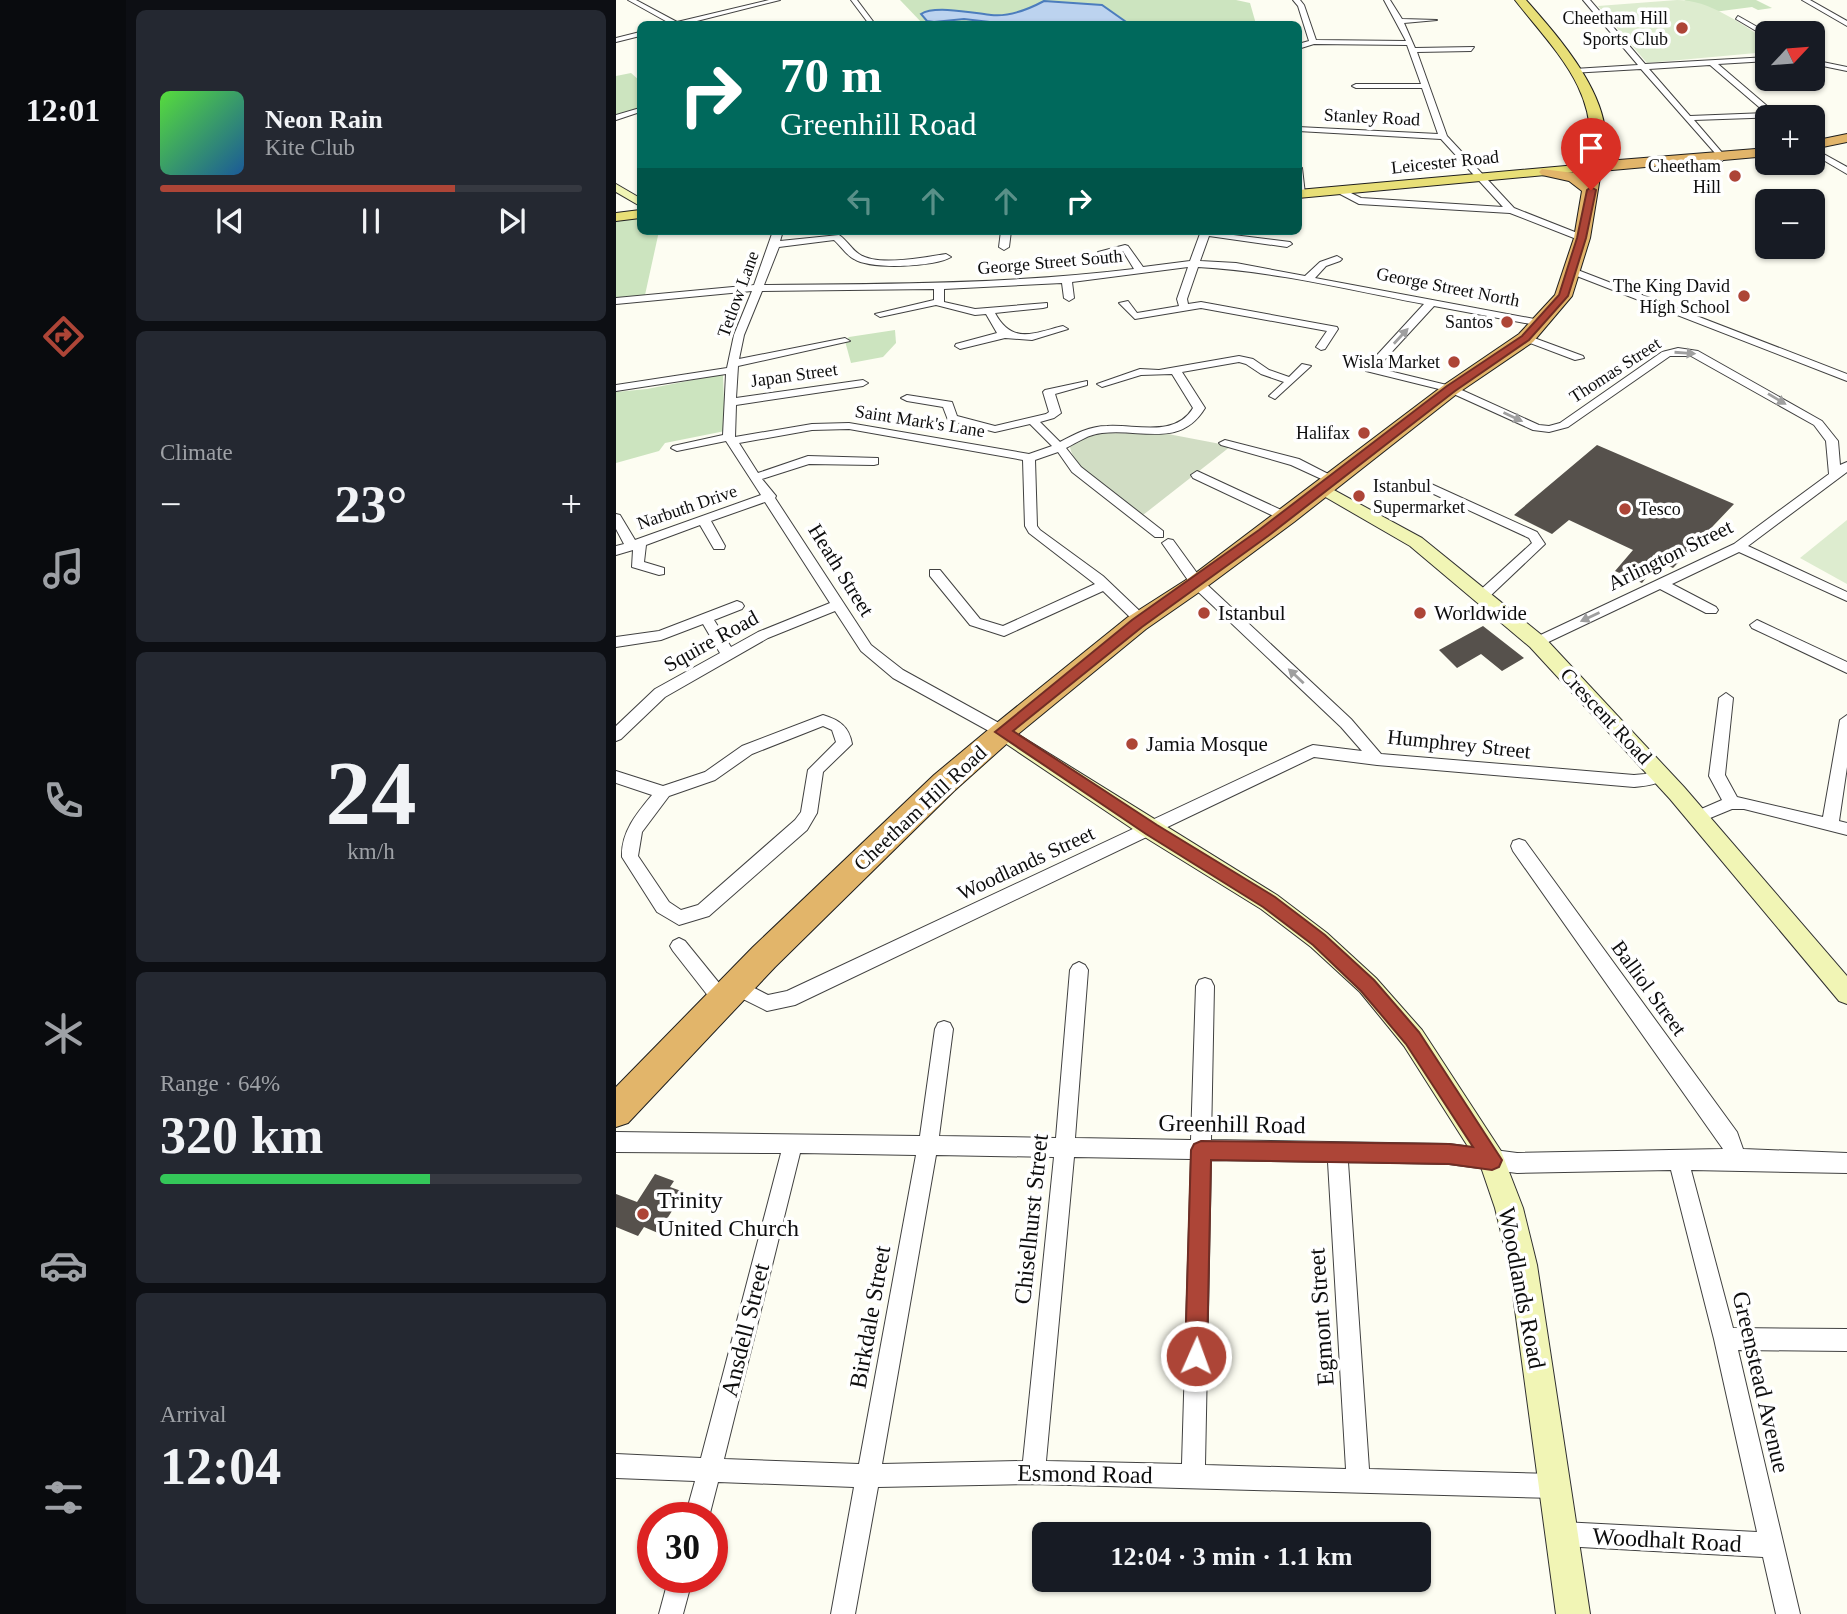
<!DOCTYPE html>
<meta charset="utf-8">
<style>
:root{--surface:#171b24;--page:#242831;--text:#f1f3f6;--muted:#9ea1a6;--line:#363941;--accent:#ad4537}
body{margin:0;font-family:"Times New Roman",serif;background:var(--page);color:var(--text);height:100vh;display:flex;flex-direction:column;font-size:26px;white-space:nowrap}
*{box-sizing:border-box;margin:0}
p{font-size:23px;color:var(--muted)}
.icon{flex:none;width:38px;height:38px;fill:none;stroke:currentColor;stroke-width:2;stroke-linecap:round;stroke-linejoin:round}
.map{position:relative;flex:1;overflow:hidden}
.details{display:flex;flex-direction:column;gap:10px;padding:10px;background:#0d0f14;width:490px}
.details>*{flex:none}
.guide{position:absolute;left:21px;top:21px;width:665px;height:214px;border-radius:10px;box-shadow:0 2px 5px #0004;background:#00695c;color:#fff;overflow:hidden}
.needle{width:46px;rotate:64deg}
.buttons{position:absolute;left:1139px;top:21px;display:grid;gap:14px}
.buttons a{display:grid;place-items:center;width:70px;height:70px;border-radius:10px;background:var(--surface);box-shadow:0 2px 5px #0004;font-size:35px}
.speed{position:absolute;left:21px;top:1502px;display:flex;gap:14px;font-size:35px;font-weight:700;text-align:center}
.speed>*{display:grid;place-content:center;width:91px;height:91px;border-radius:50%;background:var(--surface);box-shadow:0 2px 5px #0004;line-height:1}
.speed .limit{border:10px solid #d22;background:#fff;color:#111}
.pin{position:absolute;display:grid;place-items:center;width:60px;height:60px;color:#fff;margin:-72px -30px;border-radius:50% 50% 50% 0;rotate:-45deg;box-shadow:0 0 7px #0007}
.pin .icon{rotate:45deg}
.me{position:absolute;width:77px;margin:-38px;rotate:2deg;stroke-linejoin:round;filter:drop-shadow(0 0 5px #0008)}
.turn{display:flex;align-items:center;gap:24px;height:147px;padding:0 28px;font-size:32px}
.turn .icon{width:91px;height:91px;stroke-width:2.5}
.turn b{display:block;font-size:49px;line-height:60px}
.lanes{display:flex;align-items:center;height:66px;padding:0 28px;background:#0003;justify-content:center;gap:35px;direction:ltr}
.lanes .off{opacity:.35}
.big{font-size:52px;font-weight:700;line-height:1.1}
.details .widget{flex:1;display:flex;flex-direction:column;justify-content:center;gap:10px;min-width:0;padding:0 24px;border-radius:10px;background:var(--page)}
.details .dial{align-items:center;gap:0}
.dial b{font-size:91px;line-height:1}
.song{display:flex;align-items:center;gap:21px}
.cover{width:84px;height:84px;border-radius:10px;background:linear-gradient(135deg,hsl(110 70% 55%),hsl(210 70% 35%))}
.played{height:7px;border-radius:4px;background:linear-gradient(90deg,var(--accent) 70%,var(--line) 70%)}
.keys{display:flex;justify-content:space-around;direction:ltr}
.heat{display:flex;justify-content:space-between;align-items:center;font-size:38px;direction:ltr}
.charge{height:10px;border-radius:5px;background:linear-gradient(90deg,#34c759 64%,var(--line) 0)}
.trip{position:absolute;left:416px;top:1522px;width:399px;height:70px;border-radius:10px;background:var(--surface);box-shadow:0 2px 5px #0004;font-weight:700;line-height:70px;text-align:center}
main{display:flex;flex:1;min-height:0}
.menu{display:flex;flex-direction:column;width:126px;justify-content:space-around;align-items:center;background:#090b0e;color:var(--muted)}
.menu .icon{width:49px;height:49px}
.menu .selected{color:var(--accent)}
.menu b{font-size:32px;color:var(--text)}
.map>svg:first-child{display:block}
.green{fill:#cce4bf}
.cemetery{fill:#d1ddc4}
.pitch{fill:#ddeccf}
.water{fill:#bcd3ef;stroke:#4c7dbd;stroke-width:2}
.building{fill:#56514c}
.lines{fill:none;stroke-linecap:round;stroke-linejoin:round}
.street-casing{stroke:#414141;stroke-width:2}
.secondary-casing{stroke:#303030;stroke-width:2}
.primary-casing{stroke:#1f1f1f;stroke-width:2}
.highway-casing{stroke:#1f1f1f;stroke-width:2}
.street{fill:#fff;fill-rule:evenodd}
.secondary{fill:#f1f5b5;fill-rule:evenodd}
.primary{fill:#e8df77;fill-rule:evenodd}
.highway{fill:#e2b56a;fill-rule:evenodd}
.oneway{fill:#9f9f9f}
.route{fill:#ad4537;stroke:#702d24;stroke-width:2}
.poi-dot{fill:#ad4537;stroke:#fff;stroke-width:2.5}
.labels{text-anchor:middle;stroke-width:7;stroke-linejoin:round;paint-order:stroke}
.far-poi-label{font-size:18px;fill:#0e0e0e;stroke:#fff;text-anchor:end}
.far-street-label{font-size:18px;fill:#0e0e0e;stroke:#fff}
.street-label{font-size:21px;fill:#0e0e0e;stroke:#fff}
.poi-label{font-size:21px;fill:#0e0e0e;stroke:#fff;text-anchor:start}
.near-street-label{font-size:24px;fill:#0e0e0e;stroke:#fff}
.near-poi-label{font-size:24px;fill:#0e0e0e;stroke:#fff;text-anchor:start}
</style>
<main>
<nav class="menu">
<b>12:01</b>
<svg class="icon selected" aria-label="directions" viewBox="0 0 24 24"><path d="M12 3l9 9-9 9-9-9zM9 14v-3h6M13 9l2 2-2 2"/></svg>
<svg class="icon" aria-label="music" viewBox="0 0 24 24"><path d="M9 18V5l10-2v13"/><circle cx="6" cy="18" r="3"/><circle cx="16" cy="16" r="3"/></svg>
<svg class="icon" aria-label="phone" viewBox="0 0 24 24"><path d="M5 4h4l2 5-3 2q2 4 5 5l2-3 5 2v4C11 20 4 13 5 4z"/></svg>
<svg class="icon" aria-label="climate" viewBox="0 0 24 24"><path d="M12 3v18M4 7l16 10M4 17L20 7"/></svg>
<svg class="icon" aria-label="car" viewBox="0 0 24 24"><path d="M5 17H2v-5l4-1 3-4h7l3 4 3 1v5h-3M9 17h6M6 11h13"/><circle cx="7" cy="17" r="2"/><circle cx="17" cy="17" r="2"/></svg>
<svg class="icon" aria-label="filters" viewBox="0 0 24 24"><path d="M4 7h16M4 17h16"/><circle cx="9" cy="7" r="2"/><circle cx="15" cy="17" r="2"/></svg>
</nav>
<section class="details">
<div class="widget">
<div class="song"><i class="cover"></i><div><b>Neon Rain</b><p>Kite Club</p></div></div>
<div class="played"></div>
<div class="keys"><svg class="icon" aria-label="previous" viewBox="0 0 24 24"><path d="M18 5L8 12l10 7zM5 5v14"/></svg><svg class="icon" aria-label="pause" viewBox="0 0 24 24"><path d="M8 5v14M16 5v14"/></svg><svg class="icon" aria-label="next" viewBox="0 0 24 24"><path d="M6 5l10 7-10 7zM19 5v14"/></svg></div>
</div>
<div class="widget"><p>Climate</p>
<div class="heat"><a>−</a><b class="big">23°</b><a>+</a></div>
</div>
<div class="widget dial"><b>24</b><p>km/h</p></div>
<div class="widget"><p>Range · 64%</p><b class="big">320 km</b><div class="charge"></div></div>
<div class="widget"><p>Arrival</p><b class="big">12:04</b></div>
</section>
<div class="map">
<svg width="1231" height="1614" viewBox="0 0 1231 1614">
<rect width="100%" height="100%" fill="#fdfdf2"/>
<g class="green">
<polygon points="284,0 620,0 634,3 640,24 307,24"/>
<polygon points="1068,0 1140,0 1156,8 1142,10 1136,7 1090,13"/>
<polygon points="15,73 24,81 24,108 0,116 0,76"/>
<polygon points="24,218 24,231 43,231 29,295 0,298 0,222"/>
<polygon points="279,330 280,343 267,357 235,363 229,341 233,337"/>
<polygon points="107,374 109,431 49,443 43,451 0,463 0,392 31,389"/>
</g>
<path class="cemetery" d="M484 433 552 434 615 446 527 515C508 500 457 470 454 447L465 439Z"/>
<g class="pitch">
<path d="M1061 0C1094 0 1123 23 1151 40V52L1031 63 982 6Z"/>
<polygon points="1231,520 1231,584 1184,558"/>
</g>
<path class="water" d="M428 1 486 5 513 24H391L348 19 318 22 311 21 305 14C318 5 358 13 375 15 392 17 413 9 428 1Z"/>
<g class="building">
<polygon points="981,445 1118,504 1057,568 1043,561 1026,583 999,571 1017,550 953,520 936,534 898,515"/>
<polygon points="867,626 908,658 886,671 865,654 841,668 823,650"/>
<polygon points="39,1174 58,1181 54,1187 68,1192 42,1233 28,1227 22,1236 0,1227 0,1194 21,1202"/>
</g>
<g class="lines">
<g class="street-casing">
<g id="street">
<polygon points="12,0 20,0 61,22 153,0 164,0 69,24 55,24"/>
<polygon points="235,0 241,0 259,24 253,24"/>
<polygon points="677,0 684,0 688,5 700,40 790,41 768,0 774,0 786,19 821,20 788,23 799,48 858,47 855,51 801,52 831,136 898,208 969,236 969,240 963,240 894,213 743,204 724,194 723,192 727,189 745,198 887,207 825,139 682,131 682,127 822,134 806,88 740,88 736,86 740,84 805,84 791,45 698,44 682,49 682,44 693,41 682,6"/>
<path d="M967 0H974L1029 64 1152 57V61L1102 64 1164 117 1078 120 1109 156 1110 158 1106 161 1025 69 955 73 958 69 1022 65ZM1094 65 1150 113 1074 116 1033 69Z"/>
<polygon points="1186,0 1194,0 1231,21 1231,26"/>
<polygon points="1122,16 1152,33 1152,38 1120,19"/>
<polygon points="24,32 24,36 0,42 0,38"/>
<polygon points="1197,60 1231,67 1231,71 1197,64"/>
<polygon points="24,108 24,112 0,120 0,115"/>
<polygon points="1197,148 1231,167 1231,174 1197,154"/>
<polygon points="682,166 686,168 689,194 685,197 682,196"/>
<path d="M157 231H167L164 241 223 235C231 240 235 249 243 254 261 267 309 257 330 254L335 257C319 267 255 270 238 259 230 255 225 246 218 240L163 247 148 285C272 284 395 284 518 269L507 251 487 255 482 252 509 245 512 246 527 267 574 261 585 231 674 242 676 244 671 247 593 236 584 261 620 263 689 276 704 262 721 256 726 259 724 261 710 266 699 278 929 321 930 323 925 326 818 306 761 368 839 387 923 425 933 426 944 423 1046 352 1062 348 1082 351 1206 421 1222 441 1224 465 1231 462V472L1132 546 1231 592V601L1123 552 1056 584 1100 607 1102 610 1100 613H1090L1044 589 926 645H916L914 642 916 639 1118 544 1213 474 1210 441 1198 425 1075 356H1054L952 427 933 432 917 430 831 391 750 371V367L808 304C734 290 658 271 582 267L571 299 572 304 585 302 721 327 722 329 709 349 705 350 700 347 711 331 585 308 519 319 503 303 512 301 521 313 563 306 561 299 572 267 456 282 458 298 453 301 448 298 446 283 328 289V302L359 309 431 303V307L427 308 379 313C396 345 418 333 447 326L452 329 416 340 389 338 344 349 339 346 340 344 381 333 370 314 359 315 320 305 264 317 259 314 318 300V289L146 291 128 335 123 359 229 338 234 341 122 366 120 398 247 380 252 383 247 386 120 405 119 437 196 424 233 423 413 454 436 446 414 424 379 432 332 420 327 407 291 401 285 398 291 395 336 402 341 416 379 426 430 414 433 412 427 392 429 390 471 381V385L439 394 445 413 438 418 424 422 444 442C459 434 474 426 491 426 520 424 559 438 577 408L556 374 525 375 486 387 481 384 524 369 543 370 623 356 637 359 653 370 673 377 686 364 695 366 659 399 653 396 668 382 645 374 630 364 623 362 566 372 589 408C564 449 525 428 486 433 473 434 462 442 450 448L465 467 547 531V537H539L456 472 442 452 419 460 421 526 424 530 487 576 530 617 532 620 525 625 520 623 487 591 388 636 354 625 314 576V570H324L364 619 387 626 479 584 413 533 409 526 407 460 233 429 196 430 123 443 142 473 192 456 262 458V464L258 465 193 464 146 479 160 496 159 498 255 645 287 670 392 728 394 732 387 738 382 736 277 678 245 651 219 611 152 638 49 697 5 739 0 741V726L39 689 104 653 87 624 45 640 0 647V637L43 631 121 601 126 603 128 606 126 609 98 620 115 647 142 632 214 603 149 502 95 521 109 546 108 549H98L84 525 30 545 28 562 48 568V574L43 575 16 567 17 550 0 555V546L8 544 0 529V514L4 515 19 540 145 495 110 441 61 451 55 448 57 446 107 435 110 374 0 391V385L111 368 118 335 136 291 0 304V298L138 285Z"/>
<polygon points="385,231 395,231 393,247 388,250 383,247"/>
<polygon points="953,269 959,269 1231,374 1231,381 953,273"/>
<polygon points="910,335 967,356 968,358 959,360 906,340 905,338"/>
<polygon points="609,440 683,459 722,479 720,482 712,482 675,465 605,445 603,443"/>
<polygon points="581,471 674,514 676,517 674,520 666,520 577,478 575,475"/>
<polygon points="813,483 921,532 929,544 872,598 862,598 862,592 916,543 913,538 809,490 807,487"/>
<path d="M552 539 557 540 586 580 735 719 765 754 1018 775 1029 774 1044 768 1052 774C1045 785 1030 786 1018 787L761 765 698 757 179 1005 151 1011 113 992 110 986 113 980 119 978 152 995 171 991 692 747 697 745 746 751 725 727 576 586 546 543Z"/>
<polygon points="1141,620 1231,662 1231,673 1136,628 1134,625"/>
<polygon points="1110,693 1117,698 1109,775 1121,797 1207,817 1224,720 1231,715 1231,767 1223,821 1231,823 1231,835 1128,809 1116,809 1082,823 1076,821 1074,817 1076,813 1106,800 1093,776 1103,698"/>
<path d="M207 715C223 720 233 726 236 744L207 772 201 813 191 830 93 916 63 925 41 912 6 857C5 832 21 813 36 795L0 783V771L47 786 89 772 126 746ZM207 726 216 730 220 742 192 770 185 812 179 820 82 905 65 910 53 902 22 856 26 832 53 796 99 780 136 754Z"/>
<path d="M903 839 909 841 1121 1132 1127 1149 1231 1153V1173L1075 1170 1117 1328 1231 1329V1351L1122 1350 1184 1614H1160L1147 1557 946 1546 938 1542 934 1534 938 1526 946 1522 1141 1532 1098 1339 1055 1170 901 1173 833 1164 732 1162 753 1469 939 1474 947 1478 951 1486 947 1494 939 1498 417 1484 262 1487 239 1614H215L238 1487 102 1482 93 1517H69L79 1481 0 1478V1454L85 1458 165 1153 0 1152V1132L304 1136 319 1029 322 1023 328 1021 334 1023 337 1029 323 1136 440 1138 454 970 457 965 463 962 469 965 472 970 459 1138 575 1140 580 986 583 980 589 978 595 980 598 986 595 1140 833 1144 901 1153 1107 1149 897 851 895 846 897 841ZM184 1153 300 1155 243 1464 108 1459ZM320 1155 438 1157 407 1461 266 1464ZM458 1157 575 1159 566 1464 430 1461ZM595 1160 712 1162 730 1469 589 1465Z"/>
<polygon points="63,938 69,941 112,994 115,1000 112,1006 106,1008 100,1006 57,951 54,946 57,941"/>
<polygon points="53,1577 77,1577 67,1614 43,1614"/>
</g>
</g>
<g class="secondary-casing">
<g id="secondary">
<polygon points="0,184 24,198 24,206 0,192"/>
<polygon points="705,483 806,538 928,637 1068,787 1231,976 1231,1004 1223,1001 1054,799 914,647 794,546 699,491 697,488"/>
<polygon points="387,725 661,895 711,933 760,978 806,1030 885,1151 907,1208 921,1265 974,1614 940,1614 893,1265 879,1208 865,1167 788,1046 744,992 695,947 645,909 527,836 380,737 377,732 380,727"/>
</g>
</g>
<g class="primary-casing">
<g id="primary">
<path d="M899 0H910C945 40 1011 112 983 170L682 198V190L972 164C986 93 939 51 899 0Z"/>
<polygon points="24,210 24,218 0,221 0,213"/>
</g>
</g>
<g class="highway-casing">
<g id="highway">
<polygon points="1231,134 1231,142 1197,149 1197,141"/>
<polygon points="1152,148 1152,156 985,171 974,238 956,296 917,342 842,393 678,522 589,588 530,629 396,739 338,791 159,967 12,1123 0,1127 0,1087 137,947 318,775 378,725 512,617 573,578 828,385 903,334 939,295 958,238 966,191 953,181 926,175 923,172 926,169 958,173 968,178 970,167 978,162"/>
</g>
</g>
<use href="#street" class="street"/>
<use href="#secondary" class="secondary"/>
<use href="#primary" class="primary"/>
<use href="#highway" class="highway"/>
</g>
<defs><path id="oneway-solid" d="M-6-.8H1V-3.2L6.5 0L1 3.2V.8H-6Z" transform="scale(1.75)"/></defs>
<g class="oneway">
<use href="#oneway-solid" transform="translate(785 336) rotate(-47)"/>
<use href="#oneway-solid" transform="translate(1069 353) rotate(4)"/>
<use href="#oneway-solid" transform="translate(1161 399) rotate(31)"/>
<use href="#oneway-solid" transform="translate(897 417) rotate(25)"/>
<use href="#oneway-solid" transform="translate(974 617) rotate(155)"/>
<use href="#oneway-solid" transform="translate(680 676) rotate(-137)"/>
</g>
<polygon class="route" points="975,187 980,190 970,238 952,296 913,340 839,391 652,536 526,627 397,731 541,825 659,897 709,935 758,980 803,1032 886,1160 883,1167 876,1170 833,1164 595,1160 591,1356 588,1364 580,1367 572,1364 569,1356 575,1150 578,1144 585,1141 833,1144 857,1147 790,1044 745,991 697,945 647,907 530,834 379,732 516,620 643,530 831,386 906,336 943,295 961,238 971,190"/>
<g class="poi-dot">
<circle cx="1066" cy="28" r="7"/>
<circle cx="1119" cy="176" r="7"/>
<circle cx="1128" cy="296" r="7"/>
<circle cx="891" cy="322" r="7"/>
<circle cx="838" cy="362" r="7"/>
<circle cx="748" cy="433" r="7"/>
<circle cx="743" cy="496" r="7"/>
<circle cx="1009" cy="509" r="7"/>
<circle cx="588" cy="613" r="7"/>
<circle cx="804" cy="613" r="7"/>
<circle cx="516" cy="744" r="7"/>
<circle cx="27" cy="1214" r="7"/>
</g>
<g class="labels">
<g class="far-poi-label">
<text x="1052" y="24">Cheetham Hill<tspan x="1052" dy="21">Sports Club</tspan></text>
<text x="1105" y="172">Cheetham<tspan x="1105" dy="21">Hill</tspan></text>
<text x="1114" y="292">The King David<tspan x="1114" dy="21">High School</tspan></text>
<text x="877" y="328">Santos</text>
<text x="824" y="368">Wisla Market</text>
<text x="734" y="439">Halifax</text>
<text x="757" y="492" text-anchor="start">Istanbul<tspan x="757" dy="21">Supermarket</tspan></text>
<text x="1023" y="515" text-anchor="start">Tesco</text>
</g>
<g class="far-street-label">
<text transform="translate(756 117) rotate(3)" y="6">Stanley Road</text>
<text transform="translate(829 162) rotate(-6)" y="6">Leicester Road</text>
<text transform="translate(434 262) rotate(-5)" y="6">George Street South</text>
<text transform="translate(832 287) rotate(11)" y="6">George Street North</text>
<text transform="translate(122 294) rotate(-70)" y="6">Tetlow Lane</text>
<text transform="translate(999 370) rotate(-33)" y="6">Thomas Street</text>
<text transform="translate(178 375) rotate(-8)" y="6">Japan Street</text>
<text transform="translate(304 421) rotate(9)" y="6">Saint Mark's Lane</text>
<text transform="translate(71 507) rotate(-19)" y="6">Narbuth Drive</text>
</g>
<g class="street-label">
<text transform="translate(1054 555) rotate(-26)" y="7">Arlington Street</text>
<text transform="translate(225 570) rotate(58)" y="7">Heath Street</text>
<text transform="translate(95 641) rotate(-29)" y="7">Squire Road</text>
<text transform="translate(990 716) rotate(47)" y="7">Crescent Road</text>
<text transform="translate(843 744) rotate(6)" y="7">Humphrey Street</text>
<text transform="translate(304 808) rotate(-43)" y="7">Cheetham Hill Road</text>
<text transform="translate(410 863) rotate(-25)" y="7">Woodlands Street</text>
<text transform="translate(1033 988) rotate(54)" y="7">Balliol Street</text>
</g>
<g class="poi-label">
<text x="602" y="620">Istanbul</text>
<text x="818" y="620">Worldwide</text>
<text x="530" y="751">Jamia Mosque</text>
</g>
<g class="near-street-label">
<text transform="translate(616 1124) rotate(1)" y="8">Greenhill Road</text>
<text transform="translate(415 1219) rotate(-84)" y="8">Chiselhurst Street</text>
<text transform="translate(906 1288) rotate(79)" y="8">Woodlands Road</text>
<text transform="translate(254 1317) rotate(-80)" y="8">Birkdale Street</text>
<text transform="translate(705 1317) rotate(-94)" y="8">Egmont Street</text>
<text transform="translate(129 1330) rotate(-76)" y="8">Ansdell Street</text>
<text transform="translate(1145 1382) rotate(77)" y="8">Greenstead Avenue</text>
<text transform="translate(469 1474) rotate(1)" y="8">Esmond Road</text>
<text transform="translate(1051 1540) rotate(3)" y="8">Woodhalt Road</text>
</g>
<g class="near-poi-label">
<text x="41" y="1208">Trinity<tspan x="41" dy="28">United Church</tspan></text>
</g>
</g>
</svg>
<div class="buttons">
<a><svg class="needle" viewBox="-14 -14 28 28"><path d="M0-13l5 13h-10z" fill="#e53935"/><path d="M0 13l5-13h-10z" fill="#9ea1a6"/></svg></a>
<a>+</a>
<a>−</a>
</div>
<div class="speed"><div class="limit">30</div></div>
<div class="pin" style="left:975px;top:190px;background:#d93025"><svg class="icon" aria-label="arrive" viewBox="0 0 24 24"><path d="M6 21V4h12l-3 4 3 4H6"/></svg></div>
<svg class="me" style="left:580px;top:1356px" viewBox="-20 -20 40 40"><circle r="17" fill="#ad4537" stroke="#fff" stroke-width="3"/><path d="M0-11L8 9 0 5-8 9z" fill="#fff"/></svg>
<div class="trip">12:04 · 3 min · 1.1 km</div>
<div class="guide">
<div class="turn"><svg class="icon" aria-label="right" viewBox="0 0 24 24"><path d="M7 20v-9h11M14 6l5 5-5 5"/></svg><div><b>70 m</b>Greenhill Road</div></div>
<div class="lanes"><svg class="icon off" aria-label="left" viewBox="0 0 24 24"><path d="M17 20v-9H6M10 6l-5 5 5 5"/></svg><svg class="icon off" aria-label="ahead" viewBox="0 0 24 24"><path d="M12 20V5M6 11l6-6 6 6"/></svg><svg class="icon off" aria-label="ahead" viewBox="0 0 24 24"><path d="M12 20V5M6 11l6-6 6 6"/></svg><svg class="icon" aria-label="right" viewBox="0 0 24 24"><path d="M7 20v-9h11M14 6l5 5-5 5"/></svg></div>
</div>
</div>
</main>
